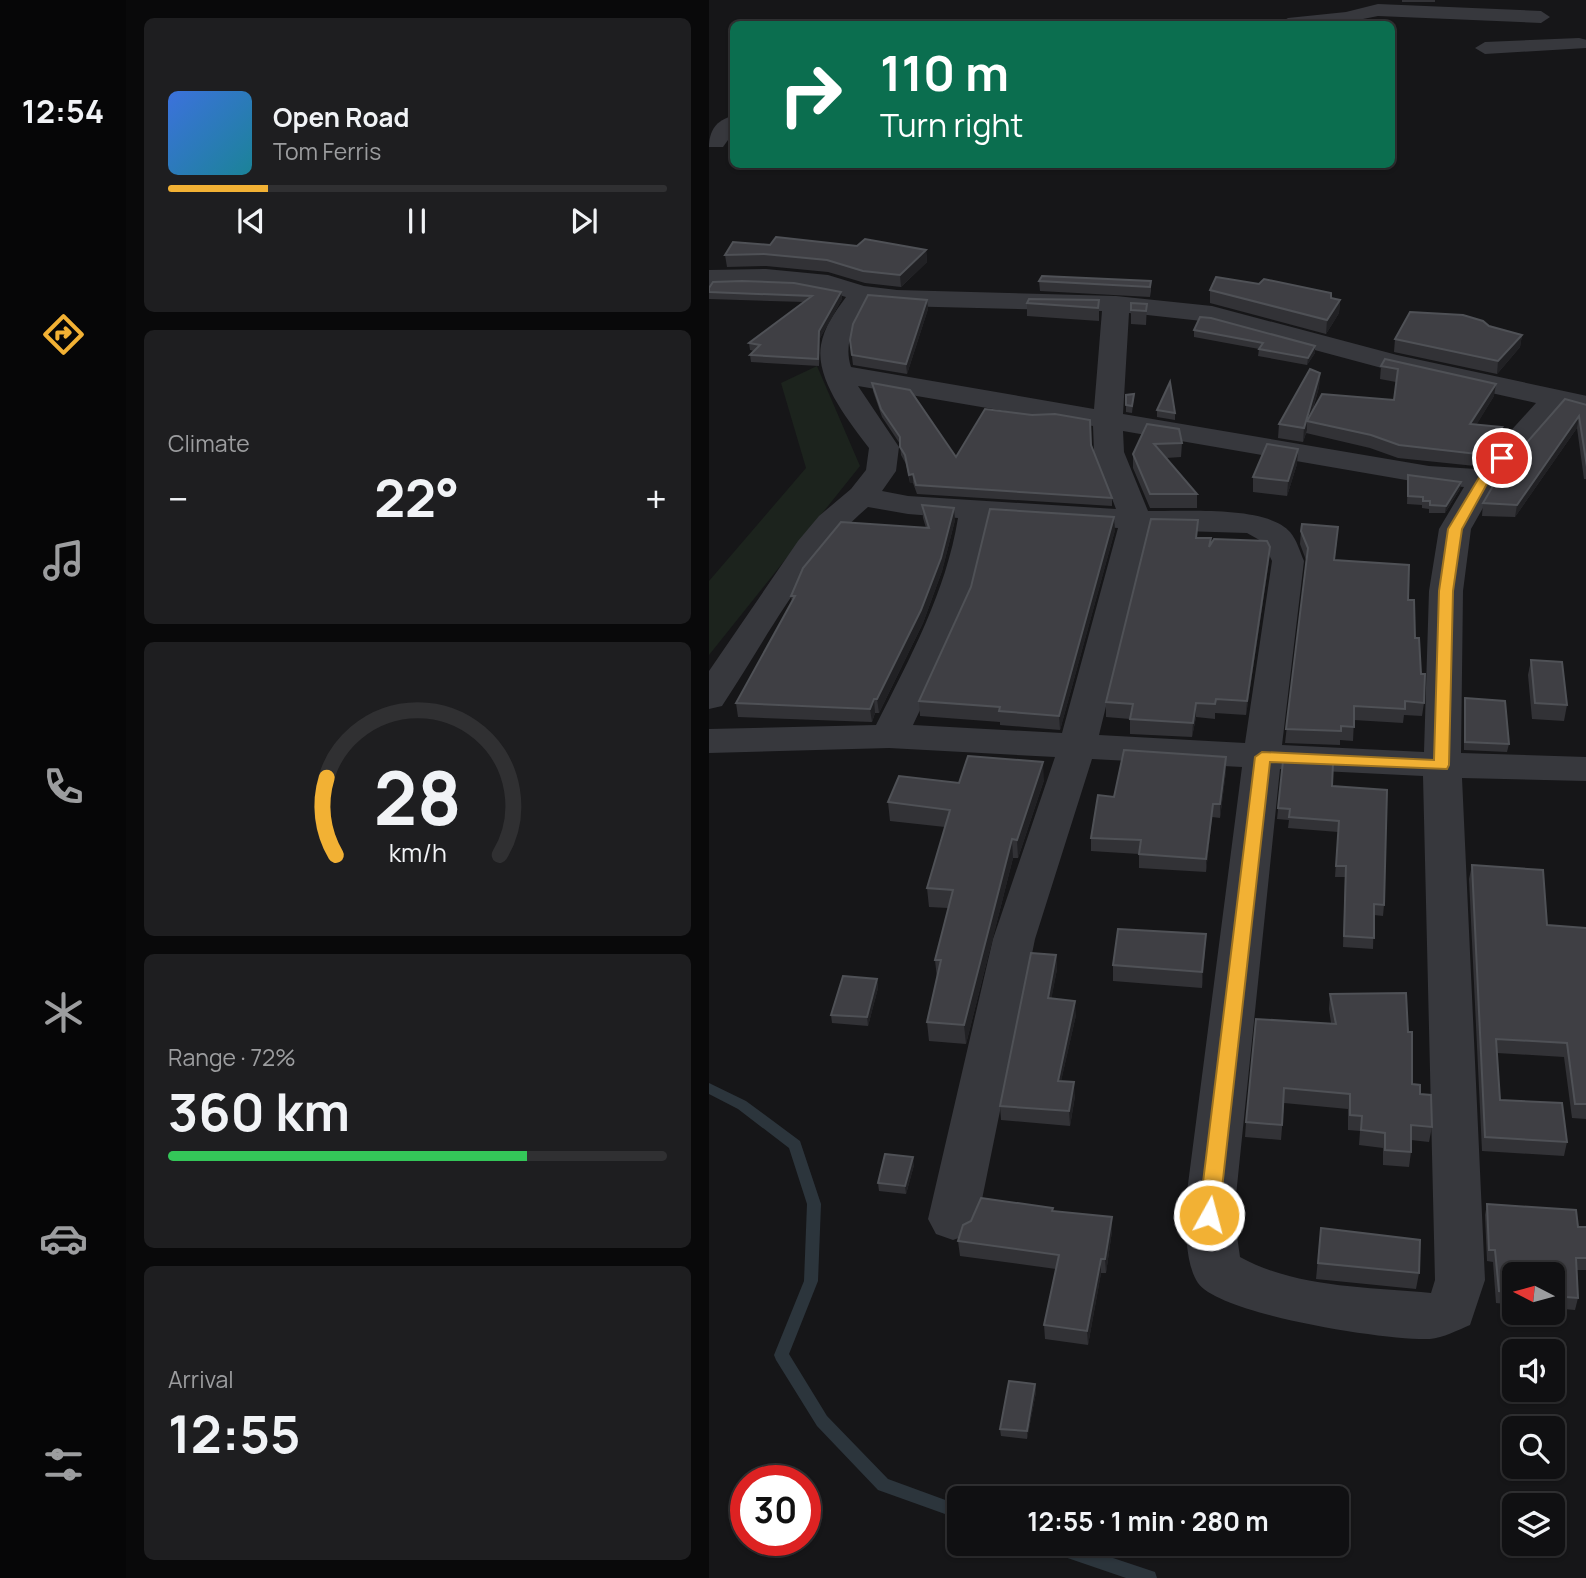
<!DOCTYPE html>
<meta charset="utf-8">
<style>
:root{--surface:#101012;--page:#1e1e20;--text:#f1f3f6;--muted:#9c9d9f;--line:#303032;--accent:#f2b134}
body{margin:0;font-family:Manrope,sans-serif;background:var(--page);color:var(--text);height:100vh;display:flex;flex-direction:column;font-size:26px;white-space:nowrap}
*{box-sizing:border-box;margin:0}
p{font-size:23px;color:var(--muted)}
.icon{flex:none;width:38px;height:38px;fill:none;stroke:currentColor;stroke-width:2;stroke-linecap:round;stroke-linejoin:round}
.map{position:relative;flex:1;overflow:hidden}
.panel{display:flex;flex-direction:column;gap:18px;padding:18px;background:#09090a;width:583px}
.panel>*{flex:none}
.banner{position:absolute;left:21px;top:21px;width:665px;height:147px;border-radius:10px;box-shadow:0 2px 5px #0004,0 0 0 2px var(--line);background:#0b6e4f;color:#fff;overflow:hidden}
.needle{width:46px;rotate:276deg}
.tools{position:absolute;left:793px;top:1262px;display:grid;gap:14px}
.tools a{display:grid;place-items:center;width:63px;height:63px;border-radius:10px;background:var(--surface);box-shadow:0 2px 5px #0004,0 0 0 2px var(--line);font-size:35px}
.speed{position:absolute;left:21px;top:1465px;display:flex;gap:14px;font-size:35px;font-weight:700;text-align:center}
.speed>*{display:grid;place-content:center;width:91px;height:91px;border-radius:50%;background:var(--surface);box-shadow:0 2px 5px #0004,0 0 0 2px var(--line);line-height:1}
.speed .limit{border:10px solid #d22;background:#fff;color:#111}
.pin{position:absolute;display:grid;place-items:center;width:60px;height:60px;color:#fff;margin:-30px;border:4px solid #fff;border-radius:50%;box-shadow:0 2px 7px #0007}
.me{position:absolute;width:77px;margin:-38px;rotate:7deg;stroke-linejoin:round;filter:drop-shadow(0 0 5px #0008)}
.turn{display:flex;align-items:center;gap:24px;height:147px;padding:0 35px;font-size:32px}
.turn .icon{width:91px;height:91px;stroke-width:2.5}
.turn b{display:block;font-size:49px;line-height:60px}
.big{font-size:52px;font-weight:700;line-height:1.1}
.panel .widget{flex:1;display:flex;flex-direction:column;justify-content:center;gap:10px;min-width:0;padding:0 24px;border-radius:10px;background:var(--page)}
.panel .dial{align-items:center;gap:0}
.dial svg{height:182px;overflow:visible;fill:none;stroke:var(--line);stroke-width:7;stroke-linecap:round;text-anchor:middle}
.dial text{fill:var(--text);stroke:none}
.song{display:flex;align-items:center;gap:21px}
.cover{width:84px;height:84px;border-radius:10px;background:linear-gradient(135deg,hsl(220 70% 55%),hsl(190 70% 35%))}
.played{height:7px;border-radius:4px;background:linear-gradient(90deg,var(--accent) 20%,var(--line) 20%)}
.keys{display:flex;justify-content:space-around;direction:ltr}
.heat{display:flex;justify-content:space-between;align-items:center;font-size:38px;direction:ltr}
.charge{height:10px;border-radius:5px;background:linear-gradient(90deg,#34c759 72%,var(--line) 0)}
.trip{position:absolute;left:238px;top:1486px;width:402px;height:70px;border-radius:10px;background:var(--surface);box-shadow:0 2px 5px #0004,0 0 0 2px var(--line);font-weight:700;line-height:70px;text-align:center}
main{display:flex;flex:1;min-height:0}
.menu{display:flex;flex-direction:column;width:126px;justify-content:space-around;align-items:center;background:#060607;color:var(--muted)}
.menu .icon{width:49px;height:49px}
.menu .selected{color:var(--accent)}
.menu b{font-size:32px;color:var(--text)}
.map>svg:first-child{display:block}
.green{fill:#1c231d}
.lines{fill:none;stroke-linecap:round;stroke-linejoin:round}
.stream{fill:#2c353c;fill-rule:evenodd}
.street{fill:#37383d;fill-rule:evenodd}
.wall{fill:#323236}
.shaded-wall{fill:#212124}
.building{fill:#3f3f44;stroke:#4f5156;stroke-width:2}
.route{fill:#f2b134;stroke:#9d7322;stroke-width:2}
</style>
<main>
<nav class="menu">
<b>12:54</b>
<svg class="icon selected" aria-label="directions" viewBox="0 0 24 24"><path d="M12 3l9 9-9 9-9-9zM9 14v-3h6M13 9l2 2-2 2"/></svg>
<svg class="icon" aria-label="music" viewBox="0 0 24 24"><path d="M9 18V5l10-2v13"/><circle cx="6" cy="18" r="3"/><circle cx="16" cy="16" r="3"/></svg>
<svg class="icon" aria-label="phone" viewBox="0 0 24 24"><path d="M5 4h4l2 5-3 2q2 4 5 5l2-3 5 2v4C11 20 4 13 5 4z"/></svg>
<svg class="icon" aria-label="climate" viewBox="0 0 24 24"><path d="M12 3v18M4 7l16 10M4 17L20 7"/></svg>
<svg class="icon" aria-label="car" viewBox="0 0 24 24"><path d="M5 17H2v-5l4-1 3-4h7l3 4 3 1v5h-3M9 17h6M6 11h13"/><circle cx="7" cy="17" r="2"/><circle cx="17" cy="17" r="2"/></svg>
<svg class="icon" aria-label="filters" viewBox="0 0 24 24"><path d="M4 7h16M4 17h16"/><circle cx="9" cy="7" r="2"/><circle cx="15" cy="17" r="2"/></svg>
</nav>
<section class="panel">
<div class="widget">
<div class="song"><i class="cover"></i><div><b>Open Road</b><p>Tom Ferris</p></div></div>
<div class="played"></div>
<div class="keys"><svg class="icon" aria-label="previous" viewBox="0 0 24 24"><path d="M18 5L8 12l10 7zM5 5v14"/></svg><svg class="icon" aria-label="pause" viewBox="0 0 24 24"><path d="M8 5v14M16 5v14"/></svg><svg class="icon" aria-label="next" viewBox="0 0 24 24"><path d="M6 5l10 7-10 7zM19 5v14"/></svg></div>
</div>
<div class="widget"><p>Climate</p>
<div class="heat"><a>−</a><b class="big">22°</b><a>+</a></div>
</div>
<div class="widget dial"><svg viewBox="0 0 100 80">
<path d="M14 69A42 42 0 1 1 86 69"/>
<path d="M14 69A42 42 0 0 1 10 35" stroke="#f2b134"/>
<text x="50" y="56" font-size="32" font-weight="700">28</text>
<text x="50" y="72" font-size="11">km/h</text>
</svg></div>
<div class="widget"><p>Range · 72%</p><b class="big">360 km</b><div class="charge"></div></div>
<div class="widget"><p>Arrival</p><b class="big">12:55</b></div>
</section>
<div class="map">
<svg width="878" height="1578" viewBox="0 0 878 1578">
<rect width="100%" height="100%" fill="#161618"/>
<polygon class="green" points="108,366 151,466 0,655 0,581 97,468 72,383"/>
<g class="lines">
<g class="stream">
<polygon points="0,1083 37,1101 91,1141 112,1204 109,1281 80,1354 118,1416 179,1479 250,1505 250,1519 169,1490 108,1426 67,1360 65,1355 95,1281 98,1204 80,1148 29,1109 0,1094"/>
<polygon points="333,1544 362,1544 446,1572 448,1578 417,1578 341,1552 335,1549"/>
</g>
<g class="street">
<polygon points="669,4 832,11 841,17 832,23 669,16 629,24 569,24 579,18 637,12"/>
<polygon points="870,38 878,40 877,48 776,54 766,48 776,42"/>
<path d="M24 116V133L14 147H0C0 131 7 120 24 116Z"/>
<path d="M57 269 119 275 155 286 188 290 407 296 503 306 688 355 878 396V413L853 408 788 483 762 529 754 591 752 753 878 757V781L753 778 776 1280 761 1325C749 1330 734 1338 721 1339 681 1341 511 1315 489 1283 477 1265 478 1236 475 1215L533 767 383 759 326 939 269 1219 261 1234 244 1240 227 1234 219 1219 284 939 346 757 180 748 0 753V729L167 725C201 658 237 592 249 518L199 514 159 507C97 560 58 638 13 706L0 709V671L89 541 110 516 142 489 157 470 160 448C140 421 106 380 112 345 115 327 126 312 137 297 92 283 46 285 0 286V270ZM159 302 188 306 393 311 385 409 142 367C134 343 146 322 159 302ZM420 313 502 322 684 371 827 403 767 469 720 466 414 414ZM149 386 384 426 385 452 407 509 199 496 173 491 187 471 190 447ZM414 431 720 484 755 487 730 529 720 591 715 752 573 745 595 561C591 552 588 540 581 532 558 505 473 512 439 511L415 452ZM280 520 409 528 353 733 204 725C235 659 271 594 280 520ZM440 530 538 533 554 542 563 561 536 743 390 735ZM571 769 714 776 726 1280 722 1293C659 1287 587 1288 531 1257L525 1215Z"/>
</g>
</g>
<g class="wall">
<rect x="693" y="0" width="33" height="2"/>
<polygon points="61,245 148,246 217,250 218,262 192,287 156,283 119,272 57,266 18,267 16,255"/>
<polygon points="330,281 442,281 442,291 441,297 331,291"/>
<polygon points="0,288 132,292 133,299 111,338 110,366 42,362 41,355 45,351 41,350 40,343 95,302 0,299"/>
<polygon points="501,290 622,298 631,300 630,313 617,334 501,303"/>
<polygon points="218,300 219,309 198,374 144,365 141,340"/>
<polygon points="390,300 390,321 318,316 318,303"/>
<polygon points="422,303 438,304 437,325 422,324"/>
<polygon points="780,326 813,335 811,347 788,374 685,352 686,339"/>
<polygon points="485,330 606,346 606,353 598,365 549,356 550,349 485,337"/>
<polygon points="676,359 785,396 767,425 793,427 791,439 766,466 689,458 661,448 597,433 598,430 594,442 569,438 570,424 611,373 610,387 603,413 685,400 687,382 671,379 672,366"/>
<polygon points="163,383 247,457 382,445 403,498 403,506 208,494 204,483 201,483 197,464 192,455 191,444 173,417 164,391"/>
<polygon points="425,394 423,413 417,412 417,395"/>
<polygon points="878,405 878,479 875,479 868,428 806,517 773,516 774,503"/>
<polygon points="448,410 466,413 466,420 448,417"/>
<polygon points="438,424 473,443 472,457 457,458 488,494 488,508 441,508 424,468 424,454"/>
<polygon points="589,449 588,464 578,496 544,492 544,477"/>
<polygon points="699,475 752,482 751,489 736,513 720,513 720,509 713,508 713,505 698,504"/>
<polygon points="213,505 246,520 233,571 214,623 170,713 166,713 163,722 29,717 27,703 83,602 82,596 217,528 214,518"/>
<polygon points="406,530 351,730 291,725 291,722 211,716 210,701"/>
<polygon points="592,531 628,541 625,560 699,600 712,674 715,703 713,716 695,715 694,723 645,720 644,741 631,740 631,745 576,743 597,560 591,544"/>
<polygon points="488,538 502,544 561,547 560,561 537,715 506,713 506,719 487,717 483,737 421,734 421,719 397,717 397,702"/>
<polygon points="822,660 858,705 855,721 823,719 819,675"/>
<polygon points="756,698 800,744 798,752 755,750 755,706"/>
<polygon points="574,761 623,786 675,905 674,916 665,915 664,949 634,947 636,877 626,877 629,832 579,828 580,820 568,819"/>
<polygon points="517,771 511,818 503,817 497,872 430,868 430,854 382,851 382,838 405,797"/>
<polygon points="335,780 309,858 304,858 257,1044 220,1041 218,1022 228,978 226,960 239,908 220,907 218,888 236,827 181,821 179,802 250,783"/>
<polygon points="763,865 838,925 878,928 878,1119 863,1118 855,1057 788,1053 791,1100 858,1142 855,1156 773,1151 760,879"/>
<polygon points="497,934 493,988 404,981 404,965"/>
<polygon points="347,955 348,969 342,999 367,1015 352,1081 366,1096 361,1126 292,1120 291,1106"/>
<polygon points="168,979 169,988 159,1026 123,1023 122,1015"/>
<polygon points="621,994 699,1032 703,1084 711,1094 723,1127 720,1142 702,1140 702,1152 700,1167 674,1165 674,1148 650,1145 651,1131 639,1130 639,1109 575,1103 572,1140 536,1137 537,1122 622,1023 620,1009"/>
<polygon points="205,1165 197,1194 170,1191 169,1183"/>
<polygon points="778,1204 869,1227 878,1227 878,1270 868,1270 869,1298 866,1310 844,1308 844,1274 805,1274 805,1305 787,1303 784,1262 778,1261 776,1215"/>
<polygon points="344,1211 403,1217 403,1231 397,1273 392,1273 379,1345 336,1339 335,1325 347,1269 251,1256 249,1241"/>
<polygon points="612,1228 710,1273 707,1289 607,1279"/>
<polygon points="326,1384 327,1392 318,1439 292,1436 291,1429"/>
</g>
<g class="shaded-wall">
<polygon points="217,250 218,262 192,287 191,275"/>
<polygon points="132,292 133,299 111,338 110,366 110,331"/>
<polygon points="218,300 219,309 198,374 197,364"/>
<polygon points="631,300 630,313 617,334 618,320"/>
<polygon points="813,335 811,347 788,374 789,361"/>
<polygon points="606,346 606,353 598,365 599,358"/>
<polygon points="611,373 610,387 600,421 598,421 598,430 594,442 595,428"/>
<polygon points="787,384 785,396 760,437 761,424"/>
<polygon points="870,416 868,428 806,517 808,505"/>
<polygon points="793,427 791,439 766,466 768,454"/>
<polygon points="589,449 588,464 578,496 579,481"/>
<polygon points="204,474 204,483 201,483 200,475"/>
<polygon points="752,482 751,489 736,513 737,506"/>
<polygon points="245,508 246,520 233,571 214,623 170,713 168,699"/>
<polygon points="405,517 406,530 351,730 350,716"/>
<polygon points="561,547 560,561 537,715 538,701"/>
<polygon points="165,699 166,713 163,722 161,709"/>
<polygon points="487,703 487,717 483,737 484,723"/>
<polygon points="517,757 517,771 511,818 511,804"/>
<polygon points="334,762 335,780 309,858 308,840"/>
<polygon points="504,804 503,817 497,872 497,859"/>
<polygon points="303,839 304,858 257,1044 255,1025"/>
<polygon points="497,934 496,950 493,988 493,972"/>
<polygon points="347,955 348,969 340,1012 339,998"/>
<polygon points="168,979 169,988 159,1026 158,1017"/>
<polygon points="366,1001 367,1015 349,1095 349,1081"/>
<polygon points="365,1082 366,1096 361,1126 360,1111"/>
<polygon points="204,1157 205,1165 197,1194 196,1186"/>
<polygon points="403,1217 403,1231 397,1273 396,1259"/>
<polygon points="392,1259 392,1273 379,1345 378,1331"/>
<polygon points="326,1384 327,1392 318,1439 318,1431"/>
</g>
<g class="building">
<polygon points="67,237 148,246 156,239 217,250 191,275 154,271 118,260 55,254 16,255 24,242 61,245"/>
<polygon points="333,276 442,281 441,287 330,281"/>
<polygon points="507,277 550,284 555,279 622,293 622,298 631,300 618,320 501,290"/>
<polygon points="33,281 85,283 132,292 110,331 109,359 41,355 51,345 40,343 103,296 0,292 0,288 4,282"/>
<polygon points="159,295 218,300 197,364 143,355 141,340 144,324"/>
<polygon points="320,299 390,300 389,308 318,303"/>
<polygon points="422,303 438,304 437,311 422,310"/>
<polygon points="701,312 754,315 774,321 780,326 813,335 789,361 686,339"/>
<polygon points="491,317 502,318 606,346 599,358 550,349 554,343 485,330"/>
<polygon points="676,359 787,384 761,424 793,427 768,454 690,445 662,435 598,421 613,394 685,400 689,369 672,366"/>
<polygon points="601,369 611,373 595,428 570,424"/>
<polygon points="461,382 466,413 448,410"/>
<polygon points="163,383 201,390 247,457 276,409 323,415 346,414 381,420 382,445 403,498 207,485 204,474 200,475 196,455 191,447 191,437 172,409"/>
<polygon points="425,394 423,406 417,405 417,395"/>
<polygon points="856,399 878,405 878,467 870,416 808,505 774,503 792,472"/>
<polygon points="438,424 470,429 473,443 445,444 488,494 441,494 424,454"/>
<polygon points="558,444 589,449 579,481 544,477"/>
<polygon points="699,475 752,482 737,506 721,505 721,501 714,501 714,497 699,496"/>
<polygon points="213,505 245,508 232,558 212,610 168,699 165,699 161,709 27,703 86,596 82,596 94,568 132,522 220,528"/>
<polygon points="281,509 405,517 350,716 290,711 291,707 210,701 262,587"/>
<polygon points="442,519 489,520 487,538 502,538 500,547 505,539 558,541 561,547 538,701 507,699 506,704 487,703 484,723 421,719 424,704 397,702"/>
<polygon points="593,524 629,527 625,560 700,565 699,600 705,600 706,638 710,638 712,674 716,674 715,703 696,701 696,709 645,706 645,727 632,726 632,731 577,729 599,548 592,531"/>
<polygon points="822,660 853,662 858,705 826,703"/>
<polygon points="756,698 796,701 800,744 756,742"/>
<polygon points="415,750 517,757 511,804 504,804 497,859 430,854 432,840 382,838 389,795 405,797"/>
<polygon points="259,756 334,762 308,840 303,839 255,1025 218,1022 232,960 226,960 244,890 218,888 241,810 179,802 190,776 250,783"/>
<polygon points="574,761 624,763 623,786 678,790 675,905 665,904 665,938 635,936 637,866 627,866 630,821 580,817 581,809 569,808"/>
<polygon points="763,865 834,870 838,925 878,928 878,1104 866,1104 858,1043 787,1039 791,1100 853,1103 858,1142 776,1137"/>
<polygon points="409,929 497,934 493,972 404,965"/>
<polygon points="322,953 347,955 339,998 366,1001 349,1081 365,1082 360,1111 291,1106"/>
<polygon points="134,976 168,979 158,1017 122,1015"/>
<polygon points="697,993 699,1032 703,1032 703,1084 711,1085 711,1094 722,1095 723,1127 702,1125 702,1152 676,1150 676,1133 652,1130 653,1116 641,1115 641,1094 575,1088 573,1125 537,1122 547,1019 627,1024 621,994"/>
<polygon points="176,1154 204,1157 196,1186 169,1183"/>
<polygon points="272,1198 344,1208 343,1211 403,1217 396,1259 392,1259 378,1331 335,1325 350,1255 249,1241 254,1225 262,1221"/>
<polygon points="778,1204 867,1210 869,1227 878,1227 878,1258 867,1258 869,1298 844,1296 844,1274 805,1274 805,1293 790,1291 786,1250 780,1250"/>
<polygon points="612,1228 711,1240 710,1273 609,1263"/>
<polygon points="300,1381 326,1384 318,1431 291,1429"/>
</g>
<polygon class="route" points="793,455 799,458 780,480 753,529 744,591 740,765 738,769 561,762 510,1215 507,1221 500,1224 493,1221 490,1215 546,757 553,752 725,760 730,591 739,529 771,476 788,456"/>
</svg>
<div class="tools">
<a><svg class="needle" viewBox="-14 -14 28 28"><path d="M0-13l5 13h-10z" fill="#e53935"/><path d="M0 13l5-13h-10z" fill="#9c9d9f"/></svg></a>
<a><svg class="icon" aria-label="sound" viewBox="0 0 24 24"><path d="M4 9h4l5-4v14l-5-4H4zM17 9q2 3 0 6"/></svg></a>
<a><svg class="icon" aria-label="search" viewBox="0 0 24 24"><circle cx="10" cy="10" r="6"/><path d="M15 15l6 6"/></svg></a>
<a><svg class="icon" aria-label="layers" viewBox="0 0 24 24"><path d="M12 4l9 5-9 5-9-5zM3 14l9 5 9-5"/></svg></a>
</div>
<div class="speed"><div class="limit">30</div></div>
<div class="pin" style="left:793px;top:458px;background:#d93025"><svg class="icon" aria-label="arrive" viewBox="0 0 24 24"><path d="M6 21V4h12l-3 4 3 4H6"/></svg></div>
<svg class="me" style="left:500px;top:1215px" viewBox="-20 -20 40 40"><circle r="17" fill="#f2b134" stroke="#fff" stroke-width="3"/><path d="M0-11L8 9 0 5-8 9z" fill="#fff"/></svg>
<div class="trip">12:55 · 1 min · 280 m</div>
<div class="banner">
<div class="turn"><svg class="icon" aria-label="right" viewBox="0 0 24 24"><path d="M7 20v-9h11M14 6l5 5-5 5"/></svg><div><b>110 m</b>Turn right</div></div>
</div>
</div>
</main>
